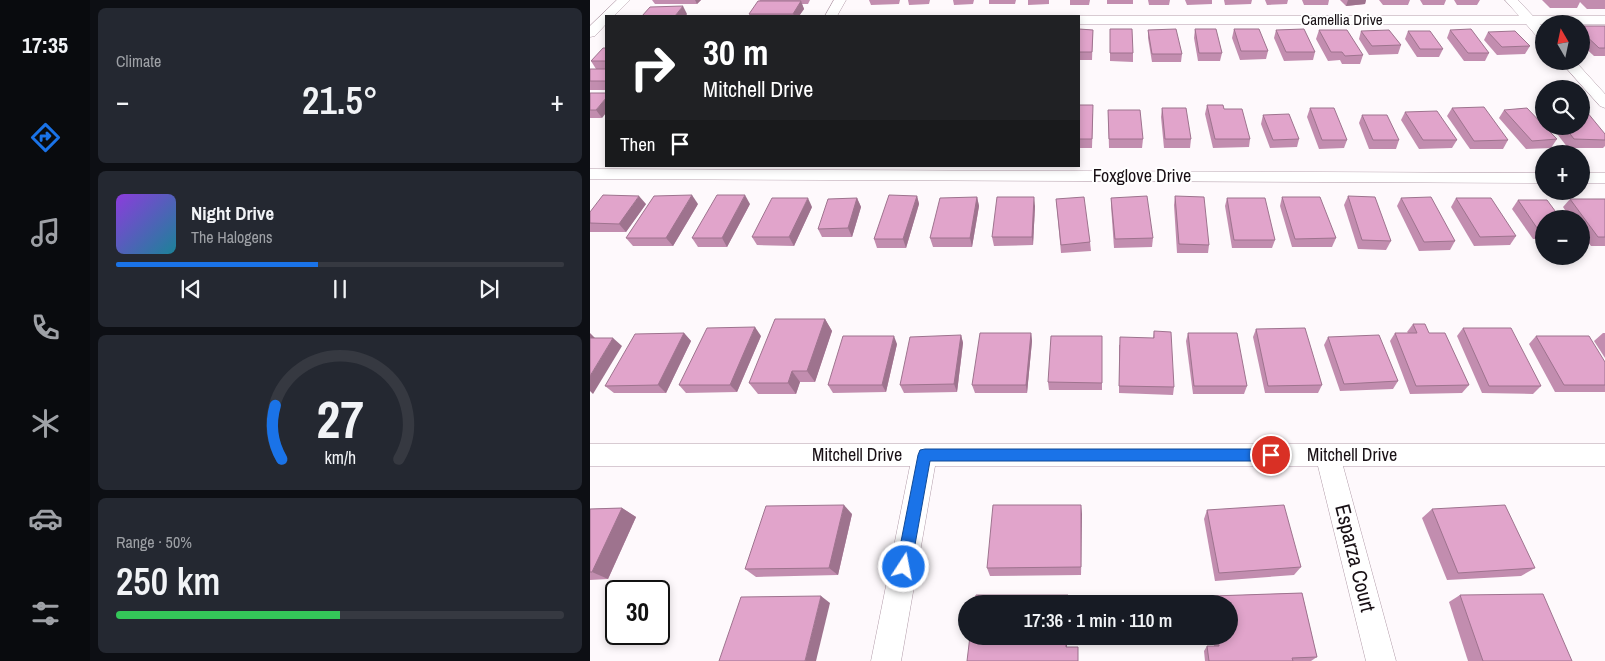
<!DOCTYPE html>
<meta charset="utf-8">
<style>
:root{--surface:#171b24;--page:#242831;--text:#f1f3f6;--muted:#9ea1a6;--line:#363941;--accent:#1a73e8}
body{margin:0;font-family:"Archivo Narrow",sans-serif;background:var(--page);color:var(--text);height:100vh;display:flex;flex-direction:column;font-size:19px;white-space:nowrap}
*{box-sizing:border-box;margin:0}
p{font-size:16px;color:var(--muted)}
.icon{flex:none;width:28px;height:28px;fill:none;stroke:currentColor;stroke-width:2;stroke-linecap:round;stroke-linejoin:round}
.map{position:relative;flex:1;overflow:hidden}
.drawer{display:flex;flex-direction:column;gap:8px;padding:8px;background:#0d0f14;width:500px}
.drawer>*{flex:none}
.hud{position:absolute;left:15px;top:15px;width:475px;height:152px;border-radius:0px;box-shadow:0 2px 8px #0003;background:#202124;color:#fff;overflow:hidden}
.needle{width:32px;rotate:351deg}
.buttons{position:absolute;left:945px;top:15px;display:grid;gap:10px}
.buttons a{display:grid;place-items:center;width:55px;height:55px;border-radius:50%;background:var(--surface);box-shadow:0 2px 8px #0003;font-size:25px}
.speed{position:absolute;left:15px;top:580px;display:flex;gap:10px;font-size:25px;font-weight:700;text-align:center}
.speed>*{display:grid;place-content:center;width:65px;height:65px;border-radius:50%;background:var(--surface);box-shadow:0 2px 8px #0003;line-height:1}
.speed .limit{border:2px solid #111;border-radius:8px;background:#fff;color:#111}
.pin{position:absolute;display:grid;place-items:center;width:42px;height:42px;color:#fff;margin:-21px;border:2px solid #fff;border-radius:50%;box-shadow:0 1px 5px #0007}
.me{position:absolute;width:55px;margin:-28px;rotate:11deg;stroke-linejoin:round;filter:drop-shadow(0 0 4px #0008)}
.turn{display:flex;align-items:center;gap:18px;height:105px;padding:0 15px;font-size:22px}
.turn .icon{width:65px;height:65px;stroke-width:2.5}
.turn b{display:block;font-size:35px;line-height:42px}
.then{display:flex;align-items:center;height:48px;padding:0 15px;background:#0003;gap:10px;font-size:19px}
.big{font-size:38px;font-weight:600;line-height:1.1}
.drawer .widget{flex:1;display:flex;flex-direction:column;justify-content:center;gap:8px;min-width:0;padding:0 18px;border-radius:8px;background:var(--page)}
.drawer .dial{align-items:center;gap:0}
.dial svg{height:130px;overflow:visible;fill:none;stroke:var(--line);stroke-width:7;stroke-linecap:round;text-anchor:middle}
.dial text{fill:var(--text);stroke:none}
.song{display:flex;align-items:center;gap:15px}
.cover{width:60px;height:60px;border-radius:8px;background:linear-gradient(135deg,hsl(270 70% 55%),hsl(190 70% 35%))}
.played{height:5px;border-radius:2px;background:linear-gradient(90deg,var(--accent) 45%,var(--line) 45%)}
.keys{display:flex;justify-content:space-around;direction:ltr}
.heat{display:flex;justify-content:space-between;align-items:center;font-size:28px;direction:ltr}
.charge{height:8px;border-radius:4px;background:linear-gradient(90deg,#34c759 50%,var(--line) 0)}
.trip{position:absolute;left:368px;top:595px;width:280px;height:50px;border-radius:25px;background:var(--surface);box-shadow:0 2px 8px #0003;font-weight:600;line-height:50px;text-align:center}
main{display:flex;flex:1;min-height:0}
.tabs{display:flex;flex-direction:column;width:90px;justify-content:space-around;align-items:center;background:#090b0e;color:var(--muted)}
.tabs .icon{width:35px;height:35px}
.tabs .selected{color:var(--accent)}
.tabs b{font-size:22px;color:var(--text)}
.map>svg:first-child{display:block}
.lines{fill:none;stroke-linecap:round;stroke-linejoin:round}
.street-casing{stroke:#b29ca9;stroke-width:1}
.street{fill:#fff;fill-rule:evenodd}
.wall{fill:#c28daf}
.shaded-wall{fill:#9e738e}
.building{fill:#e1a4cb;stroke:#9e738e}
.route{fill:#1a73e8;stroke:#114b97}
.labels{text-anchor:middle;stroke-width:4;stroke-linejoin:round;paint-order:stroke}
.far-street-label{font-size:15px;fill:#181015;stroke:#fff}
.street-label{font-size:18px;fill:#181015;stroke:#fff}
.near-street-label{font-size:21px;fill:#181015;stroke:#fff}
</style>
<main>
<nav class="tabs">
<b>17:35</b>
<svg class="icon selected" aria-label="directions" viewBox="0 0 24 24"><path d="M12 3l9 9-9 9-9-9zM9 14v-3h6M13 9l2 2-2 2"/></svg>
<svg class="icon" aria-label="music" viewBox="0 0 24 24"><path d="M9 18V5l10-2v13"/><circle cx="6" cy="18" r="3"/><circle cx="16" cy="16" r="3"/></svg>
<svg class="icon" aria-label="phone" viewBox="0 0 24 24"><path d="M5 4h4l2 5-3 2q2 4 5 5l2-3 5 2v4C11 20 4 13 5 4z"/></svg>
<svg class="icon" aria-label="climate" viewBox="0 0 24 24"><path d="M12 3v18M4 7l16 10M4 17L20 7"/></svg>
<svg class="icon" aria-label="car" viewBox="0 0 24 24"><path d="M5 17H2v-5l4-1 3-4h7l3 4 3 1v5h-3M9 17h6M6 11h13"/><circle cx="7" cy="17" r="2"/><circle cx="17" cy="17" r="2"/></svg>
<svg class="icon" aria-label="filters" viewBox="0 0 24 24"><path d="M4 7h16M4 17h16"/><circle cx="9" cy="7" r="2"/><circle cx="15" cy="17" r="2"/></svg>
</nav>
<section class="drawer">
<div class="widget"><p>Climate</p>
<div class="heat"><a>−</a><b class="big">21.5°</b><a>+</a></div>
</div>
<div class="widget">
<div class="song"><i class="cover"></i><div><b>Night Drive</b><p>The Halogens</p></div></div>
<div class="played"></div>
<div class="keys"><svg class="icon" aria-label="previous" viewBox="0 0 24 24"><path d="M18 5L8 12l10 7zM5 5v14"/></svg><svg class="icon" aria-label="pause" viewBox="0 0 24 24"><path d="M8 5v14M16 5v14"/></svg><svg class="icon" aria-label="next" viewBox="0 0 24 24"><path d="M6 5l10 7-10 7zM19 5v14"/></svg></div>
</div>
<div class="widget dial"><svg viewBox="0 0 100 80">
<path d="M14 69A42 42 0 1 1 86 69"/>
<path d="M14 69A42 42 0 0 1 10 36" stroke="#1a73e8"/>
<text x="50" y="56" font-size="32" font-weight="700">27</text>
<text x="50" y="72" font-size="11">km/h</text>
</svg></div>
<div class="widget"><p>Range · 50%</p><b class="big">250 km</b><div class="charge"></div></div>
</section>
<div class="map">
<svg width="1015" height="661" viewBox="0 0 1015 661">
<rect width="100%" height="100%" fill="#fef9fc"/>
<g class="lines">
<g class="street-casing">
<g id="street">
<polygon points="27,0 40,0 24,16 16,16 16,24 5,36 0,37 0,26"/>
<polygon points="244,0 256,0 247,16 235,16"/>
<polygon points="915,0 928,0 943,16 1015,16 1015,24 950,24 954,28 954,40 949,39 936,24 489,24 489,16 929,16"/>
<polygon points="970,61 985,61 1015,94 1015,108 1010,106"/>
<polygon points="0,169 954,173 954,183 0,179"/>
<rect x="991" y="173" width="24" height="10"/>
<polygon points="0,444 1015,444 1015,466 753,466 806,661 776,661 728,466 345,466 311,661 281,661 320,466 0,466"/>
</g>
</g>
<use href="#street" class="street"/>
</g>
<g class="wall">
<polygon points="62,0 111,0 107,4 65,4"/>
<polygon points="169,0 220,0 218,4 212,4 214,9 209,16 160,16 159,14 170,1"/>
<polygon points="279,0 310,0 309,4 281,5"/>
<polygon points="318,0 340,0 339,4 319,5"/>
<polygon points="363,0 384,0 383,4 364,5"/>
<polygon points="399,0 426,0 425,4 399,4"/>
<polygon points="438,0 459,0 459,4 438,5"/>
<polygon points="480,0 500,0 499,5 480,5"/>
<rect x="517" y="0" width="26" height="4"/>
<polygon points="558,0 580,0 579,5 559,5"/>
<polygon points="595,0 622,0 622,4 597,5"/>
<polygon points="634,0 662,0 661,4 635,5"/>
<polygon points="675,0 698,0 697,4 677,5"/>
<polygon points="712,0 739,0 738,5 714,5"/>
<polygon points="750,0 776,0 775,4 756,6"/>
<polygon points="789,0 820,0 818,5 793,5"/>
<polygon points="830,0 856,0 854,5 833,5"/>
<polygon points="864,0 890,0 887,5 867,5"/>
<polygon points="952,0 1015,0 1015,9 997,9 990,2 987,8 960,8"/>
<polygon points="991,26 1015,26 1015,56 1004,56 991,44"/>
<polygon points="489,29 503,30 502,60 489,60"/>
<polygon points="520,29 543,53 543,62 520,61"/>
<polygon points="605,29 632,53 630,61 608,61 604,38"/>
<polygon points="644,29 678,51 676,59 650,60 642,38"/>
<polygon points="558,30 592,54 591,62 562,62 558,38"/>
<polygon points="686,30 725,52 723,60 694,61 684,38"/>
<polygon points="729,30 773,55 770,64 752,64 750,60 738,61 726,39"/>
<polygon points="860,30 899,53 895,61 874,61 857,38"/>
<polygon points="771,31 811,45 808,54 779,55 769,39"/>
<polygon points="818,31 853,49 849,57 827,57 815,39"/>
<polygon points="898,32 940,46 935,54 907,55 894,40"/>
<polygon points="16,48 16,90 0,90 0,69 6,69 1,61"/>
<polygon points="0,93 12,118 0,118"/>
<polygon points="489,105 503,114 502,148 489,148"/>
<polygon points="617,105 634,109 660,139 659,147 623,148 615,114"/>
<polygon points="572,108 601,139 600,148 574,148 571,117"/>
<polygon points="720,108 757,140 754,148 729,149 717,117"/>
<polygon points="862,108 918,140 913,149 880,149 857,116"/>
<polygon points="518,110 553,139 552,148 519,148"/>
<polygon points="914,110 967,139 961,148 936,149 909,118"/>
<polygon points="815,112 867,140 862,148 829,149 811,120"/>
<polygon points="673,115 709,139 707,147 680,148 671,124"/>
<polygon points="772,115 809,140 806,149 779,149 769,123"/>
<polygon points="961,126 991,126 1015,134 1015,146 1013,148 978,148"/>
<polygon points="327,196 329,204 316,248 287,248 284,239"/>
<polygon points="585,196 619,245 618,253 587,253 584,205"/>
<polygon points="758,196 801,241 796,250 768,249 754,205"/>
<polygon points="387,197 389,206 382,247 343,247 340,238"/>
<polygon points="692,197 746,238 742,247 702,247 690,206"/>
<polygon points="267,198 271,207 262,237 232,237 228,229"/>
<polygon points="521,198 563,238 562,247 524,248 521,206"/>
<polygon points="637,198 685,240 682,248 642,248 635,206"/>
<polygon points="811,198 865,241 860,250 829,251 807,206"/>
<polygon points="866,198 926,236 920,245 884,246 861,207"/>
<polygon points="466,199 500,242 501,251 471,253"/>
<polygon points="980,199 1015,199 1015,246 1001,246 991,233 991,219 981,219 973,207"/>
<polygon points="928,200 954,219 954,239 943,239 922,209"/>
<polygon points="56,204 36,232 0,232 0,212"/>
<polygon points="108,204 83,246 43,246 36,238"/>
<polygon points="160,204 137,247 108,247 102,238"/>
<polygon points="445,206 443,245 404,246 402,237"/>
<polygon points="222,207 204,246 167,245 162,237"/>
<polygon points="235,319 242,331 225,382 210,382 206,394 168,394 159,383"/>
<polygon points="823,324 839,333 879,385 872,393 820,394 800,341 805,333 818,333 817,332"/>
<polygon points="873,328 951,386 943,394 892,393 867,336"/>
<polygon points="666,329 732,385 728,393 675,393 663,337"/>
<polygon points="564,331 584,387 583,395 529,393 529,345 563,338"/>
<polygon points="94,333 101,341 76,393 24,393 15,386"/>
<polygon points="441,333 442,341 437,393 385,393 382,385"/>
<polygon points="598,333 657,386 654,394 603,394 596,341"/>
<polygon points="1013,333 1015,333 1015,358 1004,341"/>
<polygon points="371,335 373,343 367,392 314,393 310,385"/>
<polygon points="171,336 147,392 96,393 89,385"/>
<polygon points="512,336 512,390 459,390 458,382"/>
<polygon points="946,336 1015,362 1015,392 965,392 939,344"/>
<polygon points="738,337 808,381 803,389 750,391 734,345"/>
<polygon points="307,344 296,392 243,393 238,385"/>
<polygon points="491,505 491,575 400,576 397,568"/>
<polygon points="32,508 46,517 18,579 0,580 0,509"/>
<polygon points="842,509 945,568 931,576 857,580 832,518"/>
<polygon points="617,510 711,567 704,575 625,581 614,519"/>
<polygon points="262,514 248,575 166,577 155,569"/>
<polygon points="712,593 727,657 721,661 615,661 614,651 617,646 624,646 623,636 639,636 639,604 619,604 622,596"/>
<polygon points="870,595 982,661 878,661 859,602"/>
</g>
<g class="shaded-wall">
<polygon points="105,0 111,0 107,4"/>
<polygon points="758,0 776,0 775,4 756,6"/>
<polygon points="211,1 214,9 209,16 204,16 203,14"/>
<polygon points="93,6 97,14 96,16 85,16"/>
<polygon points="16,98 16,113 12,118 6,110"/>
<polygon points="102,195 108,204 83,246 76,238"/>
<polygon points="155,195 160,204 137,247 132,238"/>
<polygon points="49,196 56,204 36,232 29,224"/>
<polygon points="327,196 329,204 316,248 313,239"/>
<polygon points="387,197 389,206 382,247 380,238"/>
<polygon points="444,197 445,206 443,245 442,237"/>
<polygon points="218,198 222,207 204,246 199,237"/>
<polygon points="267,198 271,207 262,237 258,228"/>
<polygon points="235,319 242,331 225,382 217,371"/>
<polygon points="165,327 171,336 147,392 140,385"/>
<polygon points="0,333 5,338 0,346"/>
<polygon points="94,333 101,341 76,393 68,385"/>
<polygon points="441,333 442,341 437,393 436,385"/>
<polygon points="371,335 373,343 367,392 364,384"/>
<polygon points="304,336 307,344 296,392 292,385"/>
<polygon points="23,338 32,346 3,394 0,391 0,376"/>
<polygon points="202,371 210,382 206,394 198,383"/>
<polygon points="254,505 262,514 248,575 239,568"/>
<polygon points="491,505 492,514 491,575"/>
<polygon points="32,508 46,517 18,579 2,572"/>
<polygon points="231,596 240,603 226,661 215,661"/>
<polygon points="476,636 477,636 477,652 476,647"/>
</g>
<g class="building">
<polygon points="168,1 211,1 203,14 159,14"/>
<polygon points="93,6 85,16 52,16 60,7"/>
<polygon points="991,26 1015,26 1015,48 1009,48 991,31"/>
<polygon points="489,29 503,30 502,52 489,52"/>
<polygon points="520,29 542,29 543,53 520,53"/>
<polygon points="586,29 592,54 562,54 558,30"/>
<polygon points="605,29 626,29 632,53 609,53"/>
<polygon points="644,29 669,29 678,51 651,51"/>
<polygon points="714,29 725,52 696,52 686,30"/>
<polygon points="881,29 899,53 878,53 860,30"/>
<polygon points="729,30 757,30 773,55 755,56 752,52 741,52"/>
<polygon points="799,30 811,45 782,46 771,31"/>
<polygon points="818,31 840,31 853,49 830,49"/>
<polygon points="925,31 940,46 912,47 898,32"/>
<polygon points="13,48 16,48 16,61 1,61"/>
<rect x="0" y="69" width="16" height="12"/>
<polygon points="0,93 16,93 16,98 6,110 0,110"/>
<polygon points="489,105 503,105 502,139 489,139"/>
<polygon points="617,105 633,105 634,109 652,109 660,139 625,139"/>
<polygon points="992,106 1015,134 1015,140 984,139 974,126 991,126"/>
<polygon points="894,107 918,140 884,141 862,108"/>
<polygon points="572,108 596,108 601,139 575,139"/>
<polygon points="720,108 744,108 757,140 732,140"/>
<polygon points="937,108 954,126 967,139 942,141 914,110"/>
<polygon points="518,110 550,110 553,139 519,139"/>
<polygon points="847,111 867,140 833,140 815,112"/>
<polygon points="699,114 709,139 683,140 673,115"/>
<polygon points="772,115 797,115 809,140 783,140"/>
<polygon points="13,195 49,196 29,224 0,223 0,212"/>
<polygon points="102,195 76,238 36,238 64,196"/>
<polygon points="127,195 155,195 132,238 102,238"/>
<polygon points="299,195 327,196 313,239 284,239"/>
<polygon points="557,196 563,238 525,239 521,198"/>
<polygon points="585,196 614,197 619,245 589,244"/>
<polygon points="758,196 785,197 801,241 772,240"/>
<polygon points="387,197 380,238 340,238 350,198"/>
<polygon points="407,197 444,197 442,237 402,237"/>
<polygon points="494,197 500,242 471,245 466,199"/>
<polygon points="692,197 730,197 746,238 705,239"/>
<polygon points="841,197 865,241 834,242 811,198"/>
<polygon points="182,198 218,198 199,237 162,237"/>
<polygon points="267,198 258,228 228,229 238,199"/>
<polygon points="637,198 675,198 685,240 644,240"/>
<polygon points="866,198 901,198 926,236 890,237"/>
<polygon points="980,199 1015,199 1015,237 1008,237"/>
<polygon points="928,200 957,200 971,219 954,219 954,231 949,231"/>
<polygon points="185,319 235,319 217,371 202,371 198,383 159,383"/>
<polygon points="823,324 835,324 839,333 855,333 879,385 826,386 805,333 827,333"/>
<polygon points="165,327 140,385 89,385 117,328"/>
<polygon points="715,328 732,385 678,386 666,329"/>
<polygon points="873,328 921,328 951,386 899,386"/>
<polygon points="564,331 581,332 584,387 529,386 530,337 564,338"/>
<polygon points="94,333 68,385 15,386 45,334"/>
<polygon points="390,333 441,333 436,385 382,385"/>
<polygon points="598,333 647,333 657,386 604,386"/>
<polygon points="371,335 364,384 310,385 320,337"/>
<polygon points="789,335 808,381 754,384 738,337"/>
<polygon points="253,336 304,336 292,385 238,385"/>
<polygon points="461,336 512,336 512,383 458,382"/>
<polygon points="946,336 999,336 1015,362 1015,385 974,385"/>
<polygon points="0,338 23,338 0,376"/>
<polygon points="254,505 239,568 155,569 176,506"/>
<polygon points="403,505 491,505 491,567 397,568"/>
<polygon points="694,505 711,567 629,573 617,510"/>
<polygon points="915,505 945,568 868,573 842,509"/>
<polygon points="32,508 2,572 0,572 0,509"/>
<polygon points="712,593 727,657 702,658 703,661 619,661 617,646 629,646 628,636 639,636 639,604 623,604 622,596"/>
<polygon points="953,594 982,661 893,661 870,595"/>
<polygon points="386,595 478,595 477,604 385,604"/>
<polygon points="231,596 215,661 129,661 151,597"/>
<polygon points="380,636 476,636 476,647 488,647 488,661 377,661"/>
</g>
<polygon class="route" points="335,449 681,449 685,450 687,455 685,459 681,461 340,461 321,567 319,572 314,575 308,572 306,567 328,455 330,450"/>
<g class="labels">
<g class="far-street-label">
<text x="752" y="25">Camellia Drive</text>
</g>
<g class="street-label">
<text x="552" y="182">Foxglove Drive</text>
<text x="267" y="461">Mitchell Drive</text>
<text x="762" y="461">Mitchell Drive</text>
</g>
<g class="near-street-label">
<text transform="translate(765 558) rotate(76)" y="7">Esparza Court</text>
</g>
</g>
</svg>
<div class="buttons">
<a><svg class="needle" viewBox="-14 -14 28 28"><path d="M0-13l5 13h-10z" fill="#e53935"/><path d="M0 13l5-13h-10z" fill="#9ea1a6"/></svg></a>
<a><svg class="icon" aria-label="search" viewBox="0 0 24 24"><circle cx="10" cy="10" r="6"/><path d="M15 15l6 6"/></svg></a>
<a>+</a>
<a>−</a>
</div>
<div class="speed"><div class="limit">30</div></div>
<div class="pin" style="left:681px;top:455px;background:#d93025"><svg class="icon" aria-label="arrive" viewBox="0 0 24 24"><path d="M6 21V4h12l-3 4 3 4H6"/></svg></div>
<svg class="me" style="left:314px;top:567px" viewBox="-20 -20 40 40"><circle r="17" fill="#1a73e8" stroke="#fff" stroke-width="3"/><path d="M0-11L8 9 0 5-8 9z" fill="#fff"/></svg>
<div class="trip">17:36 · 1 min · 110 m</div>
<div class="hud">
<div class="turn"><svg class="icon" aria-label="right" viewBox="0 0 24 24"><path d="M7 20v-9h11M14 6l5 5-5 5"/></svg><div><b>30 m</b>Mitchell Drive</div></div>
<div class="then">Then<svg class="icon" aria-label="arrive" viewBox="0 0 24 24"><path d="M6 21V4h12l-3 4 3 4H6"/></svg></div>
</div>
</div>
</main>
